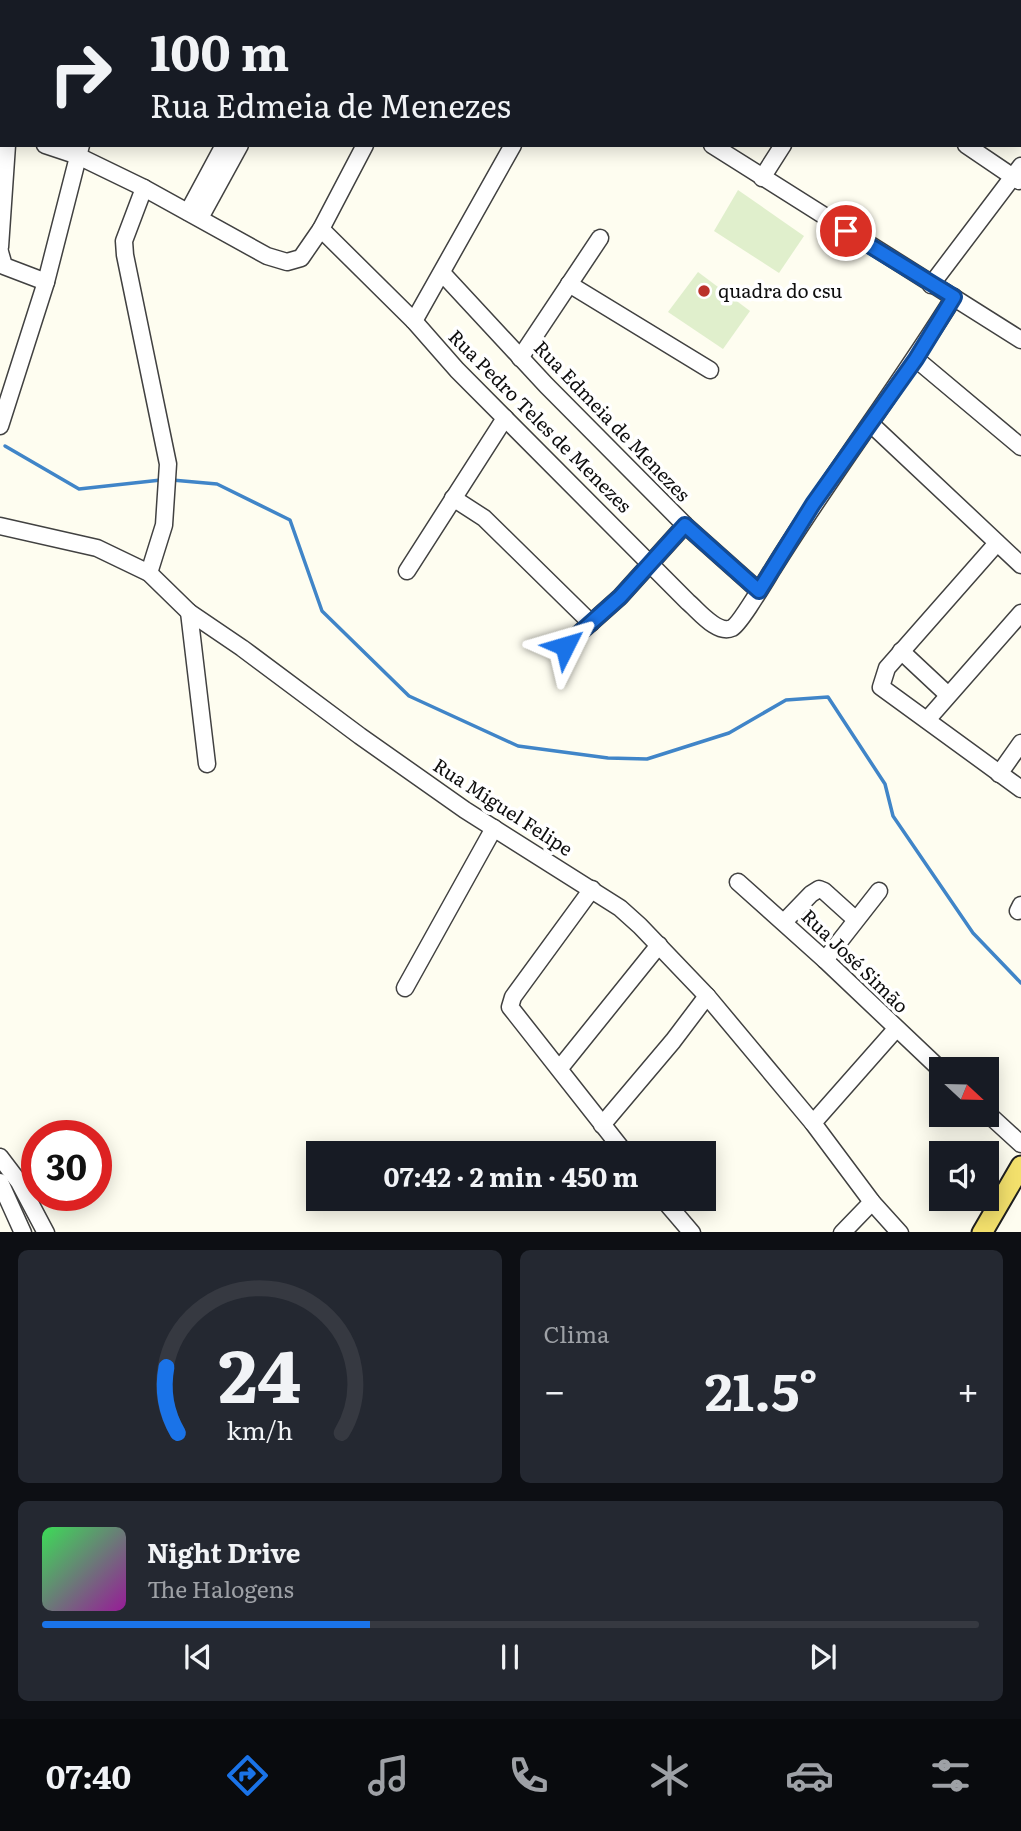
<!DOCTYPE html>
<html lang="pt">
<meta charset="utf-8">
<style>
:root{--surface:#171b24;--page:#242831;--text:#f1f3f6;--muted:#9ea1a6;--line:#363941;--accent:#1a73e8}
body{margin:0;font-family:Literata,serif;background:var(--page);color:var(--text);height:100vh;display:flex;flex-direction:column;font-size:26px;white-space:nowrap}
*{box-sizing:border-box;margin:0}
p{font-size:23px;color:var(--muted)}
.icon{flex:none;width:38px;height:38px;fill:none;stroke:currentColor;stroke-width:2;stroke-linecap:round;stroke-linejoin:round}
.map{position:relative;height:1232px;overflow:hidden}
.sheet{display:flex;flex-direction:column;gap:18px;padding:18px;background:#0d0f14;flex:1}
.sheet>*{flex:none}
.guide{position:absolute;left:0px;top:0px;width:1022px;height:147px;box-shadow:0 4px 18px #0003;background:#171b24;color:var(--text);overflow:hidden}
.needle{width:46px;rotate:112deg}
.controls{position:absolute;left:929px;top:1057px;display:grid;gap:14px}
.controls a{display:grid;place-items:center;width:70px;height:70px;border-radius:0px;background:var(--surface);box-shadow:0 4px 18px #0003;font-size:35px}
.speed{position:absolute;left:21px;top:1120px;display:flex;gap:14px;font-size:35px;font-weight:700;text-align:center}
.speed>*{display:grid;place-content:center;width:91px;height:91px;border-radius:50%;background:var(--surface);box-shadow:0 4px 18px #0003;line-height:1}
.speed .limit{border:10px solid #d22;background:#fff;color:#111}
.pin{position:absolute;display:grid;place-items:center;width:60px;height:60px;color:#fff;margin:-30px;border:4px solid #fff;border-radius:50%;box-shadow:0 2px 7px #0007}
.me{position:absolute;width:77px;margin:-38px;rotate:50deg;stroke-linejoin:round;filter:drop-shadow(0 0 5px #0008)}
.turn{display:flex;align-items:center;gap:24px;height:147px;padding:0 35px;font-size:32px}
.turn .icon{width:91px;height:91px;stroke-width:2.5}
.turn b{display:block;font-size:49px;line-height:60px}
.big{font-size:52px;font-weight:700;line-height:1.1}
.sheet .tile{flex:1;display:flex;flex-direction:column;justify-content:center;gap:10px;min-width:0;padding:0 24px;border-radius:10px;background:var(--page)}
.sheet .dial{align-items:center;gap:0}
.dial svg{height:182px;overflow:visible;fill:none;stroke:var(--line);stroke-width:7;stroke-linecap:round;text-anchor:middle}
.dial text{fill:var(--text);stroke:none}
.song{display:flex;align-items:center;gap:21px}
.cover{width:84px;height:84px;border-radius:10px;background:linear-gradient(135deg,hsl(130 70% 55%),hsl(300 70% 35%))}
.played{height:7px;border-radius:4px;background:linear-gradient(90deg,var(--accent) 35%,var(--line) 35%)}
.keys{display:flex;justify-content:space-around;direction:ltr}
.heat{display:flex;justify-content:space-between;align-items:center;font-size:38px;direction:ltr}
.sheet .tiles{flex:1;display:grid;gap:18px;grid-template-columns:1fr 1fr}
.tile:last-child{grid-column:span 2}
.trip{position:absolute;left:306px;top:1141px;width:410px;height:70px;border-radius:0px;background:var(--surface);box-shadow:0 4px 18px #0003;font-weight:700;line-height:70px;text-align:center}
.menu{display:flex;height:112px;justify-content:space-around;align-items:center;background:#090b0e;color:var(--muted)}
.menu .icon{width:49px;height:49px}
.menu .current{color:var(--accent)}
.menu b{font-size:32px;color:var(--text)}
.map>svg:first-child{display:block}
.pitch{fill:#e0efcc}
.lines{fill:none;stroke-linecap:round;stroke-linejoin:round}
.stream{stroke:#4085c8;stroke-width:3.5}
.minor-casing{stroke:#414141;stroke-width:19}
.major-casing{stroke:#1f1f1f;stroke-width:23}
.minor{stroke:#fff;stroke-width:16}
.major{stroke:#f3e06c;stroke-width:19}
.route-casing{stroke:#114b97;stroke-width:18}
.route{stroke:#1a73e8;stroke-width:12}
.poi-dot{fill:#ba322b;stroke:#fff;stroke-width:2.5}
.labels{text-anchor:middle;stroke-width:7;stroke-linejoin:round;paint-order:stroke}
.poi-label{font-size:19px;fill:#0e0e0e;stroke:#fff;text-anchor:start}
.street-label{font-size:19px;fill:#0e0e0e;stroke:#fff}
</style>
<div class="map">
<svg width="1021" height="1233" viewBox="0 0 1021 1233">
<rect width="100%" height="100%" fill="#fefdf0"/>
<g class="pitch">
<polygon points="738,190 804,236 779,273 714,231"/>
<polygon points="698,272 750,311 723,349 668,312"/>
</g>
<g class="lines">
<g class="stream">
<polyline points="5,446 79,489 161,480"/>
<polyline points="172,480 217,484 290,520 322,611 409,696 518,746 608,758 647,759 729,733 786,700 828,697 885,784 893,816 973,933 1021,983"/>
</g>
<g class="minor-casing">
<g id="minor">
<polyline points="486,0 489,2"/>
<polyline points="738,0 741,2"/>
<polyline points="964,0 967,2"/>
<polyline points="14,2 14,0"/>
<polyline points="119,2 119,0"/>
<polyline points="299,2 300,0"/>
<polyline points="317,2 318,0"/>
<polyline points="439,2 440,0"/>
<polyline points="591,2 592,0"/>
<polyline points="876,2 877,0"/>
<polyline points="1020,38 1021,38"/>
<polyline points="45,145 78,156 144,188 267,256 287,262 301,258 321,229 365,145"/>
<polyline points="712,145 1021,340"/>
<polyline points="966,145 1019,181"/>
<polyline points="762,178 783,145"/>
<polyline points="144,188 124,241 125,255 168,464 164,525 149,573"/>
<polyline points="188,212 224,145"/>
<polyline points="200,218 240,145"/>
<path d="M321 229 414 321 457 370 688 602C698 610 717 635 732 628 740 624 767 578 774 567 831 475 897 389 954 297"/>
<polyline points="0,247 7,145"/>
<polyline points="0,252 4,266 46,282"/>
<polyline points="443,274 546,385 685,525 759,591"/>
<polyline points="569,284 710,370"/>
<polyline points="931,285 1021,166"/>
<polyline points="414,321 513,145"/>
<polyline points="520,358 600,238"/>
<polyline points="916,359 1021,447"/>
<polyline points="871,424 1021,565"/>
<polyline points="0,426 46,282 81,145"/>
<polyline points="453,498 484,518 591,623"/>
<polyline points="0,526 97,548 149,573 189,612 242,648 360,736 465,810 620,908 640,926 707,996 813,1123 872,1202 900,1233"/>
<polyline points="997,543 887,668 881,687 1021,789"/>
<polyline points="407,571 505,418"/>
<polyline points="189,612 207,764"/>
<polyline points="565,646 620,597 685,525"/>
<polyline points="901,651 947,694"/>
<polyline points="927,720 1021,613"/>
<polyline points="999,774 1021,743"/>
<polyline points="738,882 825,960 942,1071"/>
<polyline points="592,889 513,997 510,1007 625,1153"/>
<polyline points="1018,911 1021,905"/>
<polyline points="784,922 811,894 819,889 824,891 855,919"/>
<polyline points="825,960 879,891"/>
<polyline points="405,988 494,828"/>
<polyline points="560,1068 659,945"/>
<polyline points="987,1113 1021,1144"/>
<polyline points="813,1123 896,1029"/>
<polyline points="602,1125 673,1041 707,996"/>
<polyline points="0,1157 19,1182 46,1233"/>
<polyline points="0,1182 23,1233"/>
<polyline points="663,1199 692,1233"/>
<polyline points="842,1233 872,1202"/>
</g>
</g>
<g class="major-casing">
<polyline id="major" points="982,1233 1021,1166"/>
</g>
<use href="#minor" class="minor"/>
<use href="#major" class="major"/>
</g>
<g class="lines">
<g class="route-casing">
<polyline id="route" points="565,646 620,597 685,525 759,591 813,504 916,359 954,297 846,231"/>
</g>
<use href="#route" class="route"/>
</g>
<circle class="poi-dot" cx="704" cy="291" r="7"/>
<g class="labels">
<g class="poi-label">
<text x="718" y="298">quadra do csu</text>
</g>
<g class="street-label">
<text transform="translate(540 421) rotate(45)" y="7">Rua Pedro Teles de Menezes</text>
<text transform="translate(612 421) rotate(46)" y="7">Rua Edmeia de Menezes</text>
<text transform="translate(503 807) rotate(33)" y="7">Rua Miguel Felipe</text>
<text transform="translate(855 961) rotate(44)" y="7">Rua José Simão</text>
</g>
</g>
</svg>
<div class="controls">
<a><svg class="needle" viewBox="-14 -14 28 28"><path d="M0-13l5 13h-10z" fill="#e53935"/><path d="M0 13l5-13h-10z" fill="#9ea1a6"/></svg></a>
<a><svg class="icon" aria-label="sound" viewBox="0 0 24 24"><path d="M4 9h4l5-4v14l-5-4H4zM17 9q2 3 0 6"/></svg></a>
</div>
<div class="speed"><div class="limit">30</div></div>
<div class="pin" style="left:846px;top:231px;background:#d93025"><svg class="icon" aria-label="arrive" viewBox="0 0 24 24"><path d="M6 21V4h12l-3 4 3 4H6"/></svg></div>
<svg class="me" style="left:565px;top:646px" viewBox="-20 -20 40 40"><path d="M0-17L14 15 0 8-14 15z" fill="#1a73e8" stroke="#fff" stroke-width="4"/></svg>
<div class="trip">07:42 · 2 min · 450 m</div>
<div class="guide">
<div class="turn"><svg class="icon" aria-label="right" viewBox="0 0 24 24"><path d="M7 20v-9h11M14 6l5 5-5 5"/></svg><div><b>100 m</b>Rua Edmeia de Menezes</div></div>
</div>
</div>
<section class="sheet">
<div class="tiles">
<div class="tile dial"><svg viewBox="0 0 100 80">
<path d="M14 69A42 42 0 1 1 86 69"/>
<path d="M14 69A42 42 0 0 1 9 40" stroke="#1a73e8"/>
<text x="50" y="56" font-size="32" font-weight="700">24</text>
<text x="50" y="72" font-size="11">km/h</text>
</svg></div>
<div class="tile"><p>Clima</p>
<div class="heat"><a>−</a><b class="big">21.5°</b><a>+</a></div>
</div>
<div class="tile">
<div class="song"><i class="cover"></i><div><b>Night Drive</b><p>The Halogens</p></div></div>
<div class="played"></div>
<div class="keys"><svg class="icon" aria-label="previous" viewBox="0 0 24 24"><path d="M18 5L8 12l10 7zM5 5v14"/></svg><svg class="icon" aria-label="pause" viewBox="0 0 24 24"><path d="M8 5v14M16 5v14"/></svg><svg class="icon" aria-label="next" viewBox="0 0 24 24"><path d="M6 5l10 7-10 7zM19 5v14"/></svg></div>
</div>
</div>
</section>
<nav class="menu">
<b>07:40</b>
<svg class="icon current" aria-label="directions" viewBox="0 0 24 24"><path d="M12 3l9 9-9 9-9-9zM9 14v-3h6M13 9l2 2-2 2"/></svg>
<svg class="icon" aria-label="music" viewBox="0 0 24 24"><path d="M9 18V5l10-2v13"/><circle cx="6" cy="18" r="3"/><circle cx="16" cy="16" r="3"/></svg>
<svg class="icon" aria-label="phone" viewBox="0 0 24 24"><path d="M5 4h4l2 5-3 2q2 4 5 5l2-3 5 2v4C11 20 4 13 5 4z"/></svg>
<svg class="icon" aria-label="climate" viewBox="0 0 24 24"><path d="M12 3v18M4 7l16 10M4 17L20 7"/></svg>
<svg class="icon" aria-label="car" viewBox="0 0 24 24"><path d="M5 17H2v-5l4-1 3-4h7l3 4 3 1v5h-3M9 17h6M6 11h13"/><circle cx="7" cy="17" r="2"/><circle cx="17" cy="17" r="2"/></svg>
<svg class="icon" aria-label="filters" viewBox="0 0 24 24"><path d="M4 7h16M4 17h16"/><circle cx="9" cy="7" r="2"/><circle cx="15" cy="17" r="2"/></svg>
</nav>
